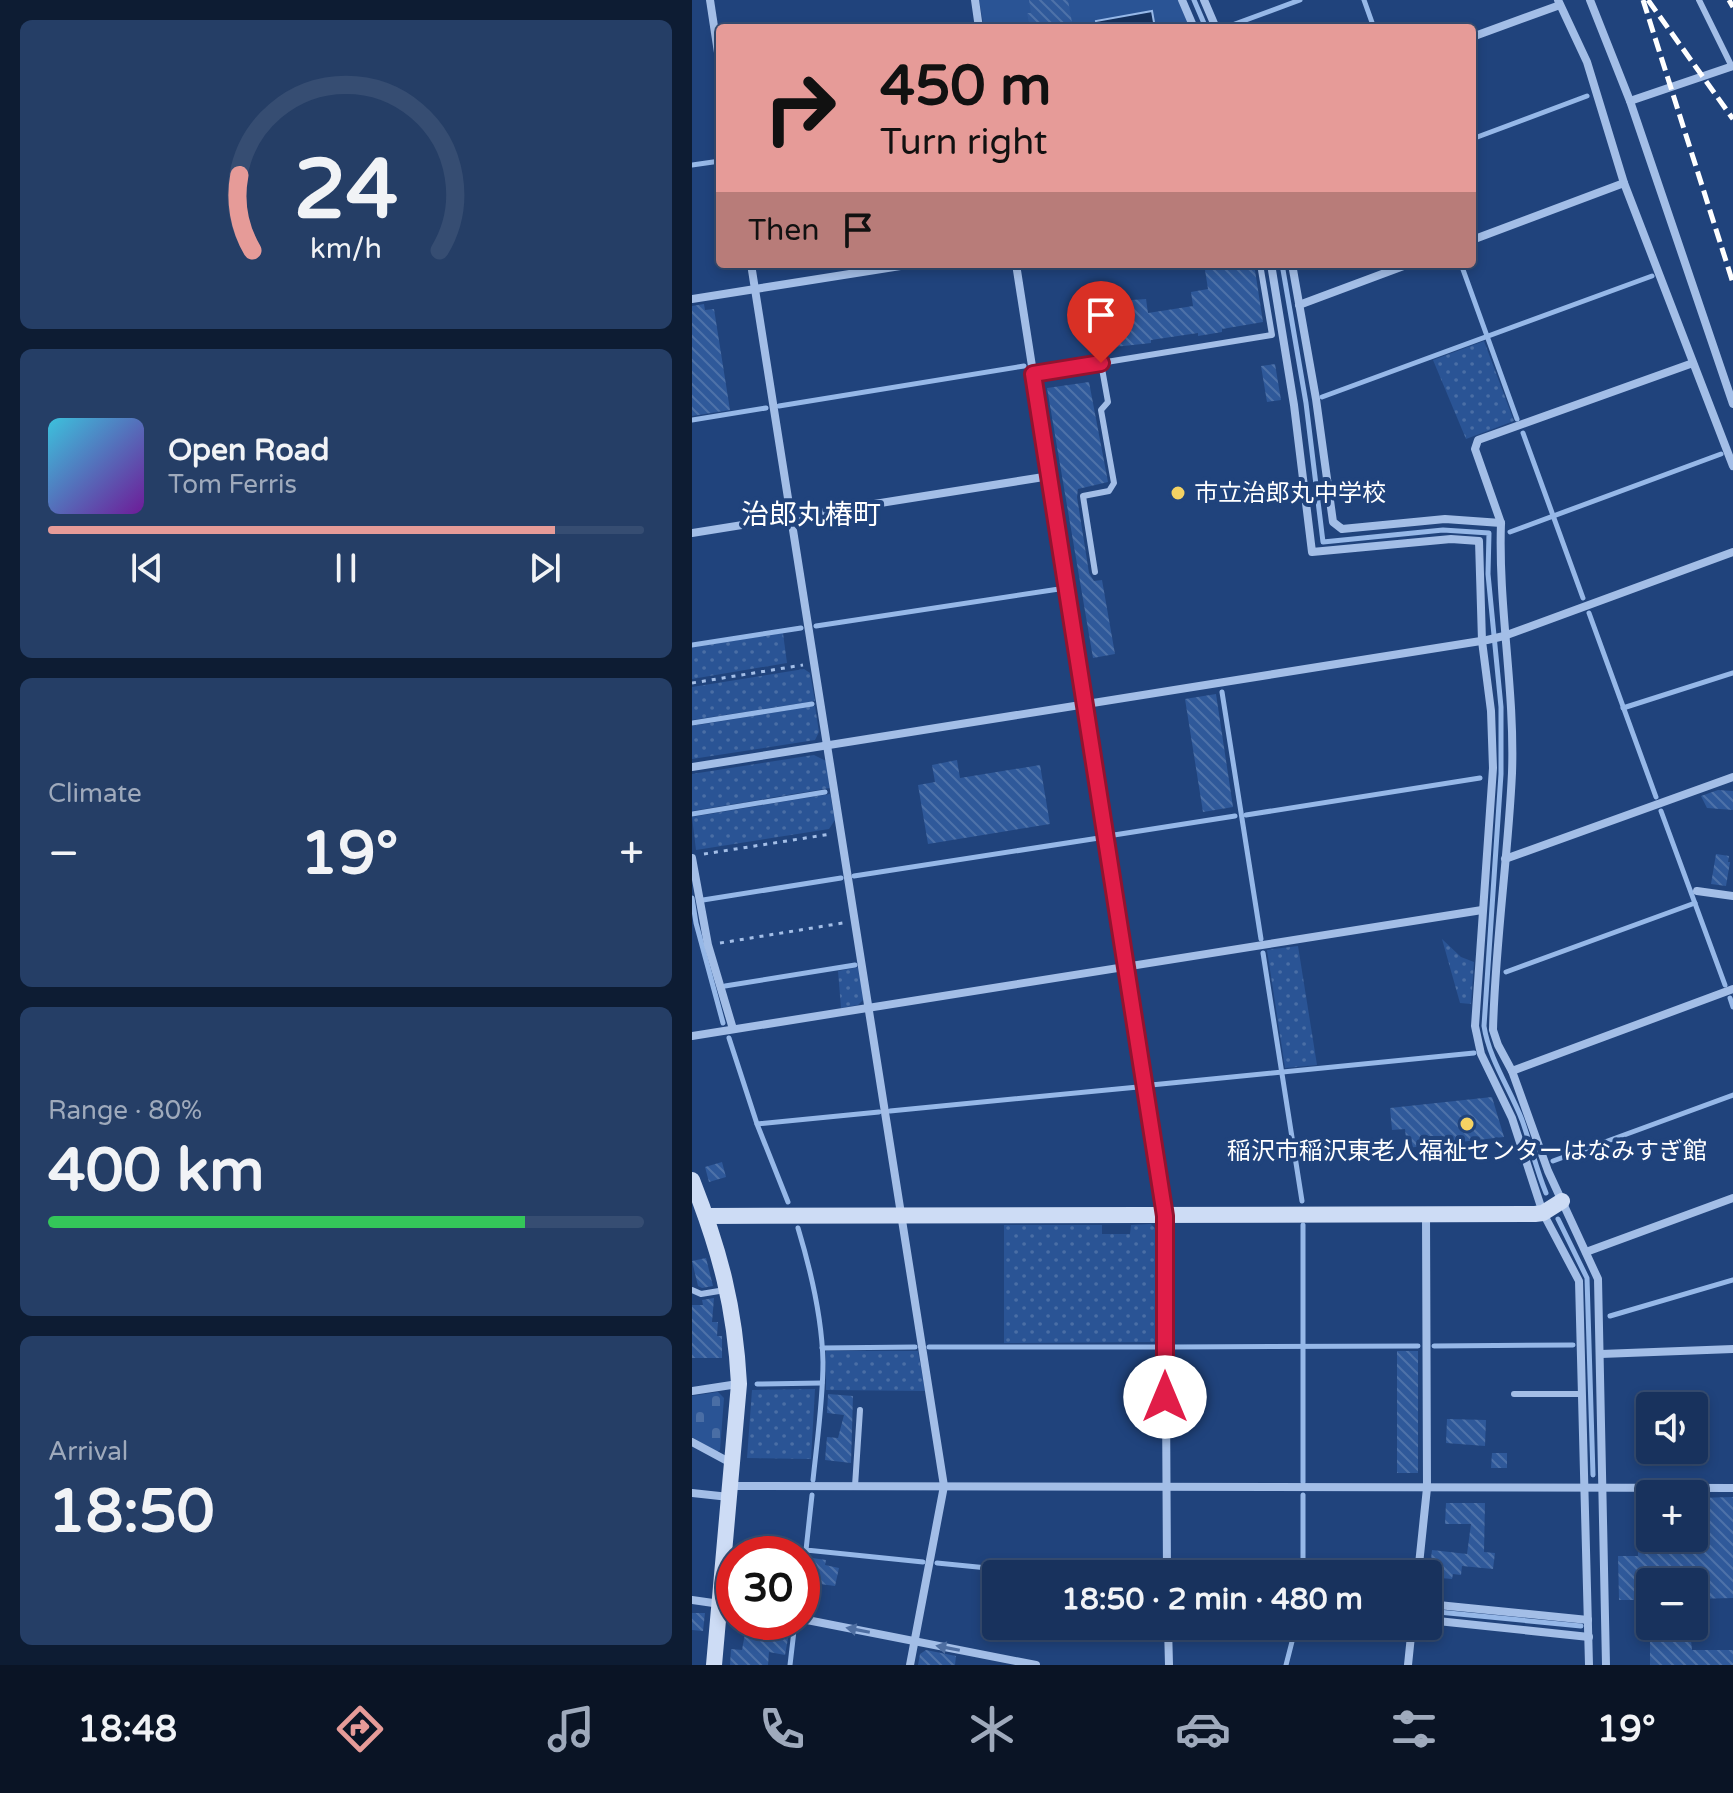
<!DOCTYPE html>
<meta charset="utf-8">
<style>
:root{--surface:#18325d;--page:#253e66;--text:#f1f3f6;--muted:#9faabc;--line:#364d72;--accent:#e69b98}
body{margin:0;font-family:"Varela Round","Noto Sans JP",sans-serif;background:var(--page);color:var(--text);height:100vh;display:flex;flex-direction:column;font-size:30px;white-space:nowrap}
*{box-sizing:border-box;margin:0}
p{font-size:26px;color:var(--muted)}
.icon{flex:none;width:44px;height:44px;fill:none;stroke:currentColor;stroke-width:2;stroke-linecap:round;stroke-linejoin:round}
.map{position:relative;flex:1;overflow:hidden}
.details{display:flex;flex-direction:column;gap:20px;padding:20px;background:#0d1c33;width:692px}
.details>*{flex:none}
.guide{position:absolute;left:24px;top:24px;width:760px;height:244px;border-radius:8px;box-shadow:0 4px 12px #0003,0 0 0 2px var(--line);background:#e69b98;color:#111;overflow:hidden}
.buttons{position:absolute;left:944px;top:1392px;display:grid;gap:16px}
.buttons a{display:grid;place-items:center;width:72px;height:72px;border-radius:8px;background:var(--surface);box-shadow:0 4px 12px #0003,0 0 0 2px var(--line);font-size:40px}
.speed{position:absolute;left:24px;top:1536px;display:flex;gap:16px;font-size:40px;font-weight:700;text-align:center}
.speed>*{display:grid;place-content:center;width:104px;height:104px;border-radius:50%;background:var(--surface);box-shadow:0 4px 12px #0003,0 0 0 2px var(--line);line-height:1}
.speed .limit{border:12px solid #d22;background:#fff;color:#111}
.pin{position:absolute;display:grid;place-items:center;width:68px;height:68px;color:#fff;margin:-82px -34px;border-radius:50% 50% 50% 0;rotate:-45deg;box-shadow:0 0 8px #0007}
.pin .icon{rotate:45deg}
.me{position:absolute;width:88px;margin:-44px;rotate:0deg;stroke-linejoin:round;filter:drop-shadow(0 0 6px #0008)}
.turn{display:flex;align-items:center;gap:28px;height:168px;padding:0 32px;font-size:36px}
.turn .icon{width:104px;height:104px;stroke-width:2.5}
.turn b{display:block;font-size:56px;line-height:68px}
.then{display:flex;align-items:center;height:76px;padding:0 32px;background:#0003;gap:16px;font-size:30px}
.big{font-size:60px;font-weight:700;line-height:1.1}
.details .widget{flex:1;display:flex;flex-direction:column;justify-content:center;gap:12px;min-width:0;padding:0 28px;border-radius:12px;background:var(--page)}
.details .dial{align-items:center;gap:0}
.dial svg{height:208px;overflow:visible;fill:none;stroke:var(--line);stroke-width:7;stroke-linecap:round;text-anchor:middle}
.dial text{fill:var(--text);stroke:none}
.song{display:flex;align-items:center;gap:24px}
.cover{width:96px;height:96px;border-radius:12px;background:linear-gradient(135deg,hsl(190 70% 55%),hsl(280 70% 35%))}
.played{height:8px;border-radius:4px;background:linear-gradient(90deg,var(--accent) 85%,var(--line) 85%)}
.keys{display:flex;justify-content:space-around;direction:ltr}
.heat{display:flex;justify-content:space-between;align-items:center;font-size:44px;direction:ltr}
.charge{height:12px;border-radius:6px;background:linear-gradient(90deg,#34c759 80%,var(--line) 0)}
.trip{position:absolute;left:290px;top:1560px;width:460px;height:80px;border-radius:8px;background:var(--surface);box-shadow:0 4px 12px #0003,0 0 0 2px var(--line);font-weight:700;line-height:80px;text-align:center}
.tabs{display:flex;height:128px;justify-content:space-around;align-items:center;background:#0a1425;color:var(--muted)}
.tabs .icon{width:56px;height:56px}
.tabs .on{color:var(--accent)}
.tabs b{font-size:36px;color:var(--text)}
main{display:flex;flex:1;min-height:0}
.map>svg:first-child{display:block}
.grass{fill:url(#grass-dots)}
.cemetery{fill:url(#cemetery-stones)}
.park{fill:#2a5495}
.water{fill:url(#water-waves);stroke:#96b8e8;stroke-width:2}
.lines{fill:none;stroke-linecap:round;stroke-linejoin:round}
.stream{stroke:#96b8e8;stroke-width:5}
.building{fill:url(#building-back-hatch)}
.path{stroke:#a3bee7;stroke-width:3;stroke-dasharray:4 6;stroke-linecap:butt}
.lane{stroke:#a3bee7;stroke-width:6}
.street{stroke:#a3bee7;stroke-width:8}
.secondary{stroke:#cddcf5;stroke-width:16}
.rail{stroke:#fff;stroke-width:5;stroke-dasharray:14 6;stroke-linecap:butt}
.oneway{fill:#4e6ea1}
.route-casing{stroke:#92132f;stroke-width:20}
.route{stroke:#e11d48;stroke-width:14}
.poi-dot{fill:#f4d263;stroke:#20437c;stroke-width:3}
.labels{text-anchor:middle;stroke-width:8;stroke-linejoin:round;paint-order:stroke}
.poi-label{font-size:24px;fill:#fff;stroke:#20437c;text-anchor:start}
.quarter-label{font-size:28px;fill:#fff;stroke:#20437c}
</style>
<main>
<section class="details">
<div class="widget dial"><svg viewBox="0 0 100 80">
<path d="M14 69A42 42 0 1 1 86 69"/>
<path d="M14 69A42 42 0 0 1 9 40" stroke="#e69b98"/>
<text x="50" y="56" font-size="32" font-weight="700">24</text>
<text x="50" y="72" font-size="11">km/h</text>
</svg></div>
<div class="widget">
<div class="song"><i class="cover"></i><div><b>Open Road</b><p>Tom Ferris</p></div></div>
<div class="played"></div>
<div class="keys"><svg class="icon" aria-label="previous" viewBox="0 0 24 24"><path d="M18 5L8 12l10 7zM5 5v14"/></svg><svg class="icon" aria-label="pause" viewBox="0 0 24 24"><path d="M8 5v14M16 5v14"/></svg><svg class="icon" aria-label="next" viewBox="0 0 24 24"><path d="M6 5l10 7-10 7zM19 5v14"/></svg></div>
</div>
<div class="widget"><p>Climate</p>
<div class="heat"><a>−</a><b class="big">19°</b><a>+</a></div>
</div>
<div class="widget"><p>Range · 80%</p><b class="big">400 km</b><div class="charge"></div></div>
<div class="widget"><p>Arrival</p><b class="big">18:50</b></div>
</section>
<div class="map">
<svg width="1041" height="1665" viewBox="0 0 1041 1665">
<defs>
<pattern id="grass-dots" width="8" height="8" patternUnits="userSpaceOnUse" patternTransform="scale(2)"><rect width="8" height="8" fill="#2a5495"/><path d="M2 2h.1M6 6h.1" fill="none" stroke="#4a6ea5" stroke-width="1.8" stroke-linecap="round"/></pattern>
<pattern id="cemetery-stones" width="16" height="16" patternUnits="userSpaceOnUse" patternTransform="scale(2)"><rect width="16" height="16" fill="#2a5495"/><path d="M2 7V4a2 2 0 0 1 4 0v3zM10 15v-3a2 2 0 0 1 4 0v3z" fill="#4a6ea5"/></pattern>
<pattern id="water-waves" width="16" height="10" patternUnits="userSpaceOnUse" patternTransform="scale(2)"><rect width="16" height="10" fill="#15305c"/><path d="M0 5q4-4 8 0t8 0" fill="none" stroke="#2c456c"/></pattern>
<pattern id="building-back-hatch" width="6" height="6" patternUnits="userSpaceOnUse" patternTransform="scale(2)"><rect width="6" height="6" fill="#2f599a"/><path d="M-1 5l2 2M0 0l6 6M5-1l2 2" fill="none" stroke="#4e72a9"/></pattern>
</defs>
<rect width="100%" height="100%" fill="#20437c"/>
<g class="grass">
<polygon points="792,341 822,421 774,439 741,360"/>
<polygon points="91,633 95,663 0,679 0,647"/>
<polygon points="112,669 118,673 123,701 0,720 0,687"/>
<polygon points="123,706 127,732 123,740 0,759 0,726"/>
<polygon points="122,755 134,761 138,788 0,811 0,774"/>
<polygon points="138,794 143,820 137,829 4,850 0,817"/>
<polygon points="750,939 769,957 782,962 779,1004 768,1003"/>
<polygon points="606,946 625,1065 593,1068 575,950"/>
<polygon points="167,967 172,999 166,1005 149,1008 146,971"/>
<polygon points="459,1224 466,1231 467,1342 312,1343 312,1225 410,1225 410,1234 438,1234 439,1225"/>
<polygon points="134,1351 226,1351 233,1391 134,1390"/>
<polygon points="123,1389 119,1459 55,1458 60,1390"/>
</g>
<polygon class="cemetery" points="26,1392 32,1398 28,1450 25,1452 0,1437 0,1396"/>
<polygon class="park" points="287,0 486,0 498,28 292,28"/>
<polygon class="water" points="460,11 463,28 405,28 404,21"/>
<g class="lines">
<g class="stream">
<polyline points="502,0 514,28"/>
<polyline points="672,0 682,28"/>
<polyline points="532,28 608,0"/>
<polyline points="780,139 895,96"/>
<polyline points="0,165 28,161"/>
<path d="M590 264 614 403 631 542 751 530 797 533 796 574 809 707V774L792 1026C797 1059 818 1089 830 1120 839 1145 844 1169 854 1193"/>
<polyline points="769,264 825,419"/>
<polyline points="630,397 960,276"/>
<polyline points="87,406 332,366"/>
<polyline points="0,420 74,408"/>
<polyline points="831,433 891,598"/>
<polyline points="818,532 1029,454"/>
<polyline points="897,613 964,797"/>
<polyline points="124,626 367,589"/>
<polyline points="0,645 109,628"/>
<polyline points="530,692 569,939"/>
<polyline points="931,708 1041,673"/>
<polyline points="0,723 120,704"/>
<polyline points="969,811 1033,985"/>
<polyline points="0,814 133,792"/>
<polyline points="554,815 788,778"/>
<polyline points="422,835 543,816"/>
<polyline points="162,876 407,838"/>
<polyline points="0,898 4,923 31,1023"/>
<polyline points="11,900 149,878"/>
<polyline points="571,953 610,1201"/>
<polyline points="814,972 1003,903"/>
<polyline points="33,986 163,965"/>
<polyline points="1038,998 1041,1007"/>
<polyline points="37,1038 65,1124 96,1202"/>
<polyline points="459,1085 782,1053"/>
<polyline points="198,1111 446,1087"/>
<polyline points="65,1124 187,1112"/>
<polyline points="861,1161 1041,1095"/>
<polyline points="866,1219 895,1278 901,1475"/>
<polyline points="611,1225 611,1482"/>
<path d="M106 1228C119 1271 130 1316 131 1362 131 1401 125 1441 121 1480"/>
<polyline points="918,1316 1041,1280"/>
<polyline points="742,1346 881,1345"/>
<polyline points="237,1347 465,1347"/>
<polyline points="481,1347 726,1346"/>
<polyline points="130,1348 223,1347"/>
<polyline points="65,1384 130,1383"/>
<polyline points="120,1495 114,1550 231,1562"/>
<polyline points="110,1556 110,1555"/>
<polyline points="245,1563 356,1574"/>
<polyline points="611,1574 611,1495"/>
<polyline points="736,1611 889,1626"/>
<polyline points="98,1665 103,1622"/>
<polyline points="594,1665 604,1626"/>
</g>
</g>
<g class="building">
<polygon points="337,0 376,0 381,28 338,28 335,13 339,13"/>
<polygon points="547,264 562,264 571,322 530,329 530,332 506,336 506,333 459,340 459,343 404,349 400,322 414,320 411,302 454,299 456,313 501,306 499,292 516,289 513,270"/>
<polygon points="12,304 13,310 22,309 38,410 0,416 0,306"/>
<polygon points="583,364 589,400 575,402 569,366"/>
<polygon points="397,382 416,482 386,489 385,497 397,573 402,581 410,580 423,654 401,658 355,388"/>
<polygon points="524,694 541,807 511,812 493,699"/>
<polygon points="265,760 268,778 348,765 358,824 236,844 226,785 243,782 240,765"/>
<polygon points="1026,790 1041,791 1041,810 1015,808 1009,796"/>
<polygon points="1024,854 1037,856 1036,862 1038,862 1034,886 1019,884"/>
<polygon points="800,1097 812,1137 715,1148 713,1129 700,1130 698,1108"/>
<polygon points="30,1162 34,1177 17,1182 13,1167"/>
<polygon points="14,1258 21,1286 10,1288 6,1286 0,1261"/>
<polygon points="22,1298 20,1322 26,1322 25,1336 30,1336 30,1358 0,1358 0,1305 11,1305 10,1300"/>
<rect x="705" y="1351" width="21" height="122"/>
<polygon points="136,1394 161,1396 159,1463 133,1460 135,1437 146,1438 152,1415 135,1413"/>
<polygon points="755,1419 794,1420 793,1446 754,1443"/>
<polygon points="800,1453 815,1453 815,1468 799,1468"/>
<polygon points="1041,1497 1041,1598 1002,1599 1002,1582 958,1582 958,1600 927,1600 926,1556 946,1556 945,1508 958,1508 958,1538 1002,1538 1002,1498"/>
<polygon points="754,1503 793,1503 792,1552 803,1553 801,1569 770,1566 769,1575 761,1574 760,1579 737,1577 740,1550 775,1554 779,1524 753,1524"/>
<polygon points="113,1557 134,1560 133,1565 147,1568 143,1586 128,1584 125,1605 110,1604"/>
<polygon points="0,1613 13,1613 11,1631 0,1630"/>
<polygon points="55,1622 82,1627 83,1622 99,1622 93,1655 77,1652 76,1665 38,1665 39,1649 50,1650"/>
<polygon points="999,1640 1000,1650 1041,1650 1041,1665 958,1665 958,1641"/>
<polygon points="234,1650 264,1656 263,1665 226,1665 228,1654"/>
</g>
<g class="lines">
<g class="path">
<polyline points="0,683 111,665"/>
<polyline points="12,854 139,834"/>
<polyline points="28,943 151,923"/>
</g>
<g class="lane">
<polyline points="1007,0 1040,67"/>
<polyline points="341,374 580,335 568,264"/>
<polyline points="403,572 391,496 417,491 422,483 409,410 416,402 409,363"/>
<polyline points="0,1290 9,1294 33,1290"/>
<polyline points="822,1394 890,1394"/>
<polyline points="163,1486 168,1410"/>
</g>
<g class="street">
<polyline points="18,0 28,66"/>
<polyline points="283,0 287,28"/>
<polyline points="490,0 502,28"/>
<polyline points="512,0 524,28"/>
<polyline points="866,0 895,62 932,183 1041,466"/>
<polyline points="898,0 938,101 1041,404"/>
<polyline points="780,37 868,5"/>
<polyline points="938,101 1041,66"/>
<polyline points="780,240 932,183"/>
<polyline points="59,264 252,1486 218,1665"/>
<polyline points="324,264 473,1216 475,1574"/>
<polyline points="579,264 602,405 620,552 759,539 787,541 790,641 799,711 801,768 783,1026 789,1054 820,1118 851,1213 887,1281 897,1665"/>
<path d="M600 264 624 399 641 522 650 529 753 519 809 523C806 607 823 689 820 773 816 859 803 944 801 1030L806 1045 820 1071 856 1171 906 1279 914 1665"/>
<polyline points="0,299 221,264"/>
<polyline points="607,305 717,264"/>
<polyline points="809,523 783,449 786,440 1001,363"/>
<polyline points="0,533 358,476"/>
<polyline points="0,767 795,640 812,636 1041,552"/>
<polyline points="0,858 16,945 41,1029"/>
<polyline points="813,859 1041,777"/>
<polyline points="1005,891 1041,896"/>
<polyline points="0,1036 790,910"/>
<polyline points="820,1071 1041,989"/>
<polyline points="894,1252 1041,1198"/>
<polyline points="909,1354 1041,1349"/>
<polyline points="0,1391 46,1384"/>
<polyline points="0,1442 39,1463"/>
<polyline points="38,1486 1041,1488"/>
<polyline points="0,1493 37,1497"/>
<polyline points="726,1574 735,1488 734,1215"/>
<polyline points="0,1600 42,1606"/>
<polyline points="736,1604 896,1620"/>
<polyline points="110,1619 344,1665"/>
<polyline points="736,1620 897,1637"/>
<polyline points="476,1626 477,1665"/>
<polyline points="716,1665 720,1626"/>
</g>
<g class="secondary">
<path d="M0 1180C28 1251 43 1307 47 1384L22 1665"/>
<polyline points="14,1216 843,1214 851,1213 870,1201"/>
</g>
<g class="rail">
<polyline points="951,0 1041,283"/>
<polyline points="956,0 1041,119"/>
<polyline points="1037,0 1041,7"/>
</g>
</g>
<defs><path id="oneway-solid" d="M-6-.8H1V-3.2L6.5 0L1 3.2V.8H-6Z" transform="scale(2)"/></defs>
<g class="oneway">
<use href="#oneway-solid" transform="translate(166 1630) rotate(-169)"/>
<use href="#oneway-solid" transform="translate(256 1648) rotate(-169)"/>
</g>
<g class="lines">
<g class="route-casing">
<polyline id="route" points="409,363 341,374 473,1216 473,1397"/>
</g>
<use href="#route" class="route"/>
</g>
<g class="poi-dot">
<circle cx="486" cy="493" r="8"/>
<circle cx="775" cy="1124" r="8"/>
</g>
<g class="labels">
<g class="poi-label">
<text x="502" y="501">市立治郎丸中学校</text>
<text x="775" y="1159" text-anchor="middle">稲沢市稲沢東老人福祉センターはなみすぎ館</text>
</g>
<g class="quarter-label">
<text x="119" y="524">治郎丸椿町</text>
</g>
</g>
</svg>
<div class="buttons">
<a><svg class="icon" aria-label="sound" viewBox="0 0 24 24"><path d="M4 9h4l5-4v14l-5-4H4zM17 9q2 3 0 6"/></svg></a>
<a>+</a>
<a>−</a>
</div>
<div class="speed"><div class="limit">30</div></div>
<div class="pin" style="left:409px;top:363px;background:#d93025"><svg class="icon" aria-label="arrive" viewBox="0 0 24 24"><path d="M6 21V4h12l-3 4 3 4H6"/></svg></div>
<svg class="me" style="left:473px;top:1397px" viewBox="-20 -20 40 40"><circle r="19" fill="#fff"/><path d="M0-13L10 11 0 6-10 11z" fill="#e11d48"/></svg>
<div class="trip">18:50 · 2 min · 480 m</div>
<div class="guide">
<div class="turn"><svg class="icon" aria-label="right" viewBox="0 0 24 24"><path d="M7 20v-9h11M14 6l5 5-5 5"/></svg><div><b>450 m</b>Turn right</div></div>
<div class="then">Then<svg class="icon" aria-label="arrive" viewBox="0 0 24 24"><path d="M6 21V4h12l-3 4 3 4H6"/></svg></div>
</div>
</div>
</main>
<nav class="tabs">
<b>18:48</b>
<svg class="icon on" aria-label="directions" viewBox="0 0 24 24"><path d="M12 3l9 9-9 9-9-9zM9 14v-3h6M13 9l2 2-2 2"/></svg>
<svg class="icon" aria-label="music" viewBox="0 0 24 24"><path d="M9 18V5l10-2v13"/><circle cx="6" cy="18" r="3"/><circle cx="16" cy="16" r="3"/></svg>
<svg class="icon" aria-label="phone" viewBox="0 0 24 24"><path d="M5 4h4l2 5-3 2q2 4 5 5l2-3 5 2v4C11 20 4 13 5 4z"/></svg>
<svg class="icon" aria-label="climate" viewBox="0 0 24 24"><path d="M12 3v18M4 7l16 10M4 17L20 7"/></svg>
<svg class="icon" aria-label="car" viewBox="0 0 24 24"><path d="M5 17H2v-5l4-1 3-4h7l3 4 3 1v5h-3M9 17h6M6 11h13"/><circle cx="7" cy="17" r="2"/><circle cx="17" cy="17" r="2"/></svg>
<svg class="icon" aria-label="filters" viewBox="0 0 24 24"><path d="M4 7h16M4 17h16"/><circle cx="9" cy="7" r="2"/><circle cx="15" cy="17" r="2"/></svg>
<b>19°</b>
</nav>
